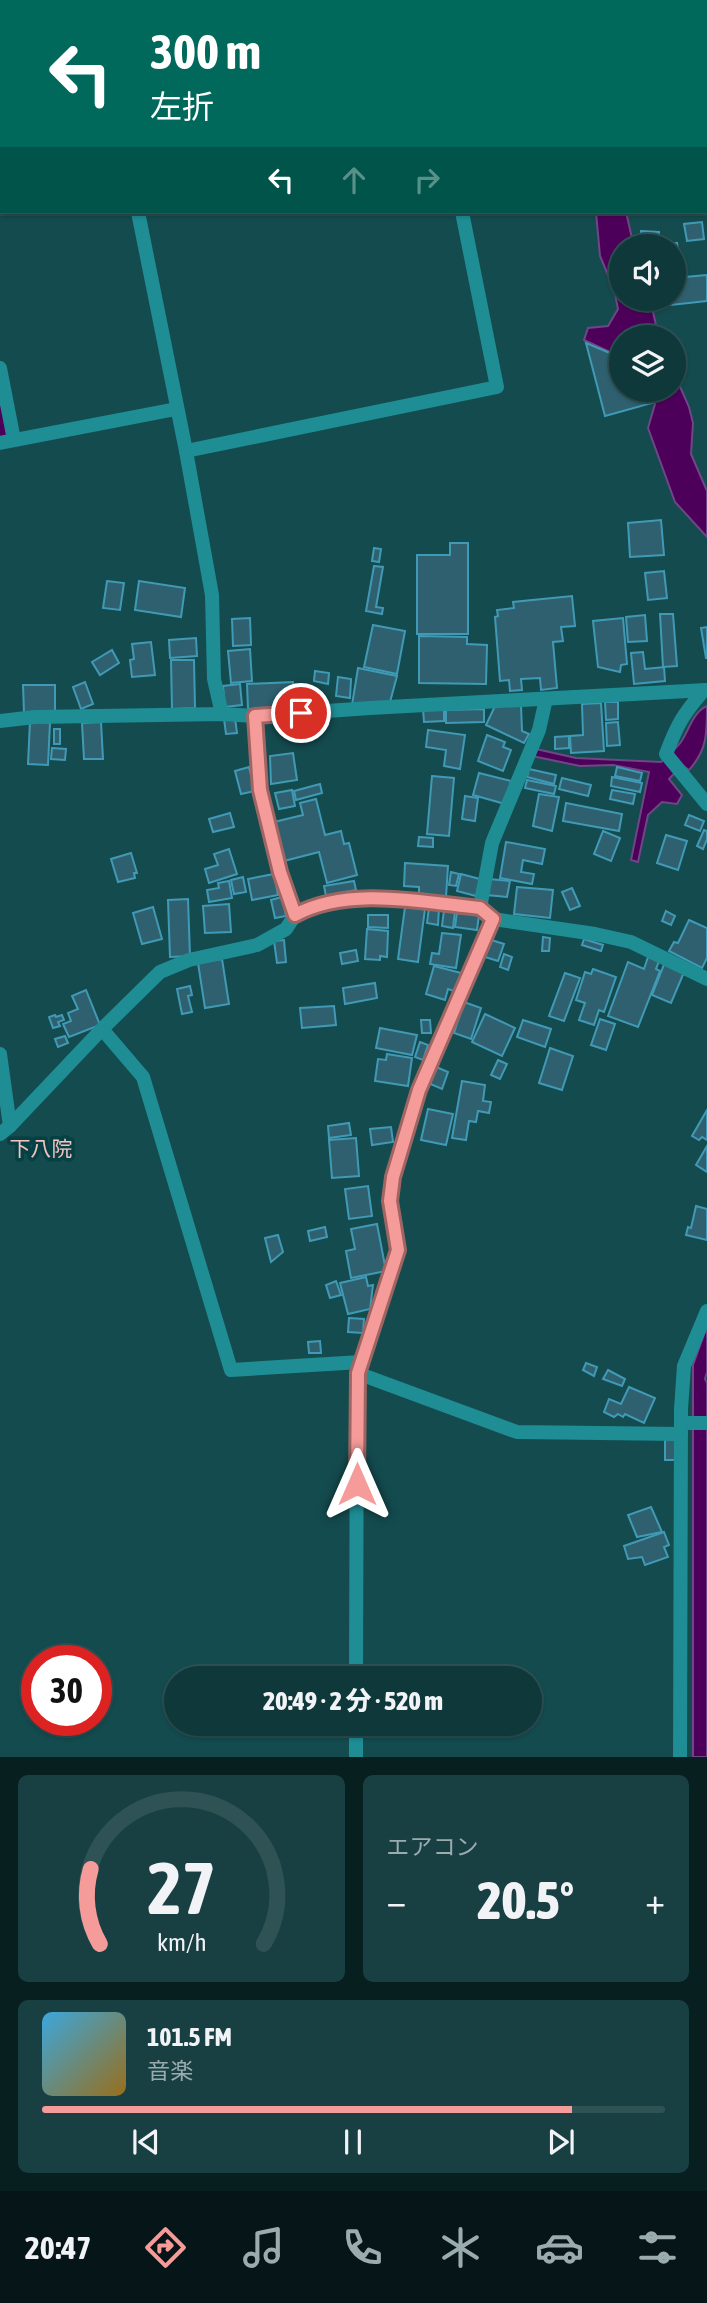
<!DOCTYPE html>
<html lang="ja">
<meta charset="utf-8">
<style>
:root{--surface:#0f383b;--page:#183f42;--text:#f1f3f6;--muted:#9bacaf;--line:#2f5255;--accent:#f59b99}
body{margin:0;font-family:"Asap Condensed","Noto Sans JP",sans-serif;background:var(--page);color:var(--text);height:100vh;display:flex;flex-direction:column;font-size:26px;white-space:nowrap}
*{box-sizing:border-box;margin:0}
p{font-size:23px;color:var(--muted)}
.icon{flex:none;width:38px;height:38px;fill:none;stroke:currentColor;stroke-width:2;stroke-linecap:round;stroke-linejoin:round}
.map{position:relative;height:1757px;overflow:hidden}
.side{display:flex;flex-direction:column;gap:18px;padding:18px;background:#081f20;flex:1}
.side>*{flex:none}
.banner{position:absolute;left:0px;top:0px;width:707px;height:214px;box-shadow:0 2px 5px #0004,0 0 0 2px var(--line);background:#00695c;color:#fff;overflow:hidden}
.controls{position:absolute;left:609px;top:234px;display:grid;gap:14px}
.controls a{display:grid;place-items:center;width:77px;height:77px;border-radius:50%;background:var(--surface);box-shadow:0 2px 5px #0004,0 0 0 2px var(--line);font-size:35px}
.speed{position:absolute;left:21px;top:1645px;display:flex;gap:14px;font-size:35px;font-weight:700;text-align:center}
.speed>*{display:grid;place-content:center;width:91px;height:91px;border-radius:50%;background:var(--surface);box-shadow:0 2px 5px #0004,0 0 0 2px var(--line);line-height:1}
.speed .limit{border:10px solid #d22;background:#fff;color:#111}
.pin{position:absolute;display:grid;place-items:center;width:60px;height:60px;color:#fff;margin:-30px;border:4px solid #fff;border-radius:50%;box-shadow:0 2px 7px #0007}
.me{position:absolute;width:77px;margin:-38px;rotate:0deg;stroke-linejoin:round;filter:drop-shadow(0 0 5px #0008)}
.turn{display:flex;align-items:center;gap:24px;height:147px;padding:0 35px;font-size:32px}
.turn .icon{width:91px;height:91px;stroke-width:2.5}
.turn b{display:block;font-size:49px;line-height:60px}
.lanes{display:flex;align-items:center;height:66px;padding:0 35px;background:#0003;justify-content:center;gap:35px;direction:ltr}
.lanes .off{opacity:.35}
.big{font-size:52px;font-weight:800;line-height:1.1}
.side .card{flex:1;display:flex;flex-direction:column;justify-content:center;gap:10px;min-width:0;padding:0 24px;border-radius:10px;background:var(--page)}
.side .dial{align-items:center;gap:0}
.dial svg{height:182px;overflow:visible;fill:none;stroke:var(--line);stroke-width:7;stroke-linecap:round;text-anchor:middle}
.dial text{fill:var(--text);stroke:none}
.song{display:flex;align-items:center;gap:21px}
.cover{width:84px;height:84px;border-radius:10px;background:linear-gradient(135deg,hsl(200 70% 55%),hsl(40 70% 35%))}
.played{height:7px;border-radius:4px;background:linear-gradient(90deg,var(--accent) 85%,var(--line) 85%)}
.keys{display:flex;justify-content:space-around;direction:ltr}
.heat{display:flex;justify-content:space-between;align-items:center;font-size:38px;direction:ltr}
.side .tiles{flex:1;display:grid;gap:18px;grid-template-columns:1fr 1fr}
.card:last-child{grid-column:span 2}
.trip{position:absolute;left:164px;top:1666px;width:378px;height:70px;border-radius:35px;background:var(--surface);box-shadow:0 2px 5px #0004,0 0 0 2px var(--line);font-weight:800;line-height:70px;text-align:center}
.tab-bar{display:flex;height:112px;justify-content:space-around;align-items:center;background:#061618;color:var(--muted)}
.tab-bar .icon{width:49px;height:49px}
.tab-bar .on{color:var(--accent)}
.tab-bar b{font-size:32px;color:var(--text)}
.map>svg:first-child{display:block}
.water{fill:#4d0059;stroke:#6f4786;stroke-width:2}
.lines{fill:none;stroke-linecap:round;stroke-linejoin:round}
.canal{stroke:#4d0059;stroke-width:14}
.building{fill:#2e606f;stroke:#419ab5;stroke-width:2}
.street{stroke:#1e8d94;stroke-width:14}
.route-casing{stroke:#9f6563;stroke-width:18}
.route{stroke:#f59b99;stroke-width:12}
.labels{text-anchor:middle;stroke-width:7;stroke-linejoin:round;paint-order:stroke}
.quarter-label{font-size:21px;fill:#f6c2c0;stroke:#044044}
</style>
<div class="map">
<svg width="707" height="1757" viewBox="0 0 707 1757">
<rect width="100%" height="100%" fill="#144b4f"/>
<g class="water">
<polygon points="596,212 626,212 634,247 621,247 621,299 650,299 659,338 621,338 621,365 614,367 610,352 584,340 588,328 608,326 618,309 614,289 600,256"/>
<polygon points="674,373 689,407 693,423 691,454 707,491 707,537 675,502 648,428 655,404 644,390 674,390"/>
<path d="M707 706C707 734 707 750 689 770L682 765 669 779 682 795 677 804 662 802 648 815 638 862 631 860 649 772 613 765 580 766 532 756 536 749 576 758 661 762C667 756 676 749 681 742 690 729 692 713 707 706Z"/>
<polygon points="707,1326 707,1372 705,1379 707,1383 707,1757 693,1757 693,1365"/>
</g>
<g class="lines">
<polyline class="canal" points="0,412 4,434 0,435"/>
</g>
<g class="building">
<polygon points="0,0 66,0 2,2 2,12 0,13"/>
<polygon points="702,222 704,239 687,241 684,224"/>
<polygon points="641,231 659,232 658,243 641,242"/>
<polygon points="677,243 682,273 674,274 674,247 651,247"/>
<polygon points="707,275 707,301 662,306 661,299 674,299 674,278"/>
<polygon points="586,343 610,353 612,368 621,366 621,390 643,390 652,403 605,416"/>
<polygon points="661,520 664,555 630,557 628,523"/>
<polygon points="450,543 468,543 468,634 417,634 417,555 450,555"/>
<polygon points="374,548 381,549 379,562 372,561"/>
<polygon points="374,566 383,567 376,607 383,608 382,614 366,611"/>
<polygon points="664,571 667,598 648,600 645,573"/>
<polygon points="107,581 124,583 120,610 103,608"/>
<polygon points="139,581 185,588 181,617 135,610"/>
<polygon points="572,596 575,626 561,627 563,641 553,642 557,688 541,690 540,678 521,679 522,690 510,691 509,680 500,681 495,617 498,616 497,610 514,608 513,602"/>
<polygon points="660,614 673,614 677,666 663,667"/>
<polygon points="645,615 647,641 628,642 626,617"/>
<polygon points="250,618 251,645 233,646 232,619"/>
<polygon points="623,618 627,664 621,665 620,672 598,667 593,621"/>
<polygon points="373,625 405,631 397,674 364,667"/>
<polygon points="707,627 707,658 706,658 701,628"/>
<polygon points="419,636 467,637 467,644 487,645 486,684 419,683"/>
<polygon points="196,638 197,656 170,658 169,640"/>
<polygon points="151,642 155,675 132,677 130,660 134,659 132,644"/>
<polygon points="250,649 252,681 231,683 228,651"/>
<polygon points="112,650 119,663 100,675 92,662"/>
<polygon points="643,652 645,669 664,667 665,681 634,684 631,653"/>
<polygon points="171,660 194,660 195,708 172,709"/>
<polygon points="358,668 397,676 390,702 352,705"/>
<polygon points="315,671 329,673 328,684 314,681"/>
<polygon points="338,677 351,679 350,698 336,696"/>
<polygon points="85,682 93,704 81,709 73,687"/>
<polygon points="293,682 294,707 248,709 247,684"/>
<polygon points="240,684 242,705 225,707 223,686"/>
<polygon points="23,685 55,685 55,713 24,713"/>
<polygon points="605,702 618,702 618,719 606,720"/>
<polygon points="601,703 604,751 571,753 570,736 583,735 582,704"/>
<polygon points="521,705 522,731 529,734 524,743 486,725 495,706"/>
<polygon points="423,709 444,709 444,721 424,722"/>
<polygon points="484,709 484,722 446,723 446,710"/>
<polygon points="235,718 237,733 226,734 224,719"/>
<polygon points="30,721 50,723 48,765 28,764"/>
<polygon points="101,722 103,759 84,759 82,723"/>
<polygon points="618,722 620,745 607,746 606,723"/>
<rect x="54" y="729" width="6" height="15"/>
<polygon points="428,730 465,735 460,769 444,766 446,750 426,747"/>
<polygon points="487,735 505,742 503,747 511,750 503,771 478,761"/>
<polygon points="569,736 569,748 555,749 555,737"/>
<polygon points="52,748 66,749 65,760 51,759"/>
<polygon points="293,753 297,780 271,784 270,756"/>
<polygon points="249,767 255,791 241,794 235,771"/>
<polygon points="617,767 642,773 640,781 615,776"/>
<polygon points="529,769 556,775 554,784 527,777"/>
<polygon points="479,773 511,781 505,804 473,795"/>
<polygon points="432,776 454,778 449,836 427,834"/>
<polygon points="612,777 642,783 640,792 611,786"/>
<polygon points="562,778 591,785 588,796 559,789"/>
<polygon points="527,780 556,786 554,794 525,788"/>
<polygon points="320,784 322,793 296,800 294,791"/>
<polygon points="292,790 295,806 279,809 275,793"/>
<polygon points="612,790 635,794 633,804 610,799"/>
<polygon points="539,794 559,797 552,831 533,826"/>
<polygon points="465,796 478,798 475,821 462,819"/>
<polygon points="316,799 325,835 341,831 344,844 349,843 357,875 327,883 319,852 284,861 274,822 303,815 300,803"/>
<polygon points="566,803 622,814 619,831 563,821"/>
<polygon points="230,813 234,827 213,832 209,819"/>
<polygon points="689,815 704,821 700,831 685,825"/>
<polygon points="704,830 707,831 707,839 703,849 697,846"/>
<polygon points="603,831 620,838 611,861 594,854"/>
<polygon points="666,835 687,841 678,870 657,863"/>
<polygon points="419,837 433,838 433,847 418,846"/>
<polygon points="506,842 545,849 542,864 523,860 521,872 534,874 532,884 500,878"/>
<polygon points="229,849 237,874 209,883 205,869 218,865 214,854"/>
<polygon points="131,853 137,873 134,873 135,878 118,882 111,859"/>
<polygon points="405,863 448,866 446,897 419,895 419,887 404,886"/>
<polygon points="451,872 459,874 456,886 449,885"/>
<polygon points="274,874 278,895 252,900 248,879"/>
<polygon points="461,874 480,879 476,896 457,891"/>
<polygon points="243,877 246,892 234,894 231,880"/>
<polygon points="489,879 510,881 507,897 487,895"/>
<polygon points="229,881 232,898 209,902 207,890 219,888 218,883"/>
<polygon points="354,881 356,890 326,896 324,886"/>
<polygon points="517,887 553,890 550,918 514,914"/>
<polygon points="572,888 580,906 570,910 562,892"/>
<polygon points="282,897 286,916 275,918 271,900"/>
<polygon points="188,899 190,956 170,957 168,900"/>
<polygon points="229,904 231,932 205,933 203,906"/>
<polygon points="153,907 162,939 142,944 133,913"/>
<polygon points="405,907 425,909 418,962 398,959"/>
<polygon points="429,907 439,908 438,925 427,923"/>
<polygon points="444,910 455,911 453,928 442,926"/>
<polygon points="666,911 675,916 671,925 662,921"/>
<polygon points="457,912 479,915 477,930 455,927"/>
<polygon points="368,915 388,915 388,928 368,927"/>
<polygon points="689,920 707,928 707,958 702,968 669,951 674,942 678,943"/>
<polygon points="367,929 388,931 387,957 380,956 380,960 365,959"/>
<polygon points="442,933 461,935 456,968 430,964 432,953 439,954"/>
<polygon points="543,937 550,938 549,951 542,951"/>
<polygon points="488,939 504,944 498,961 482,956"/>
<polygon points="584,939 603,945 601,951 582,945"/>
<polygon points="284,940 286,962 277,963 274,941"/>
<polygon points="356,950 358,961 342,964 340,953"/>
<polygon points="504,954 512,957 508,970 500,967"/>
<polygon points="648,957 659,961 656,969 660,971 638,1027 608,1016 628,962 644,969"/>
<polygon points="222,959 229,1004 205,1008 198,963"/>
<polygon points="665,962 685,970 671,1003 652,995"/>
<polygon points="434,966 465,974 460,993 448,989 445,1000 426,994"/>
<polygon points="593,969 616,977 604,1012 599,1010 594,1025 579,1020 585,1003 576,1000 585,972 591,974"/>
<polygon points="565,973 580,978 564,1021 549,1016"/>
<polygon points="375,983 377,998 345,1004 343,988"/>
<polygon points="190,986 192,995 188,996 192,1012 182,1014 177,989"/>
<polygon points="86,990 100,1025 69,1037 63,1024 71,1021 68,1013 78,1009 72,996"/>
<polygon points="464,1002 481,1008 471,1039 454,1033"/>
<polygon points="334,1006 336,1025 302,1028 300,1008"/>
<polygon points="485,1014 515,1028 502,1056 472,1042"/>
<polygon points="55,1015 56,1017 62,1015 64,1020 58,1022 60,1026 53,1028 49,1017"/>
<polygon points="600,1019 615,1024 606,1050 591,1045"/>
<polygon points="421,1020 430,1020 431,1033 422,1033"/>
<polygon points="523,1020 551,1029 545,1047 517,1037"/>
<polygon points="380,1028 417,1035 412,1055 376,1048"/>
<polygon points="65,1036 68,1043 58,1047 55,1039"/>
<polygon points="420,1042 428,1045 423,1060 415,1057"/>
<polygon points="550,1048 573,1056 562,1090 539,1083"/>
<polygon points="387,1054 412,1058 408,1086 375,1081 378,1059 386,1060"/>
<polygon points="498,1060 507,1064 500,1079 491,1075"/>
<polygon points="434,1066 448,1072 442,1089 428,1083"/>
<polygon points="462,1081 485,1085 483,1101 491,1102 489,1113 478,1111 476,1122 469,1121 466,1140 452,1138"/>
<polygon points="428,1109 453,1114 446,1145 421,1140"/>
<polygon points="707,1110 707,1140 702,1137 699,1140 692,1136"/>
<polygon points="349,1123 351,1135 329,1138 328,1126"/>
<polygon points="391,1127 393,1142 372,1145 370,1129"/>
<polygon points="356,1138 359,1176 332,1178 329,1140"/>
<polygon points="707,1146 707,1172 696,1165"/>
<polygon points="368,1186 372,1216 349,1219 345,1189"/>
<polygon points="696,1206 707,1209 707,1240 686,1235 688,1227 691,1228"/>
<polygon points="377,1224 386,1271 351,1278 346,1251 355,1249 351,1229"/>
<polygon points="325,1227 327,1237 310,1241 308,1231"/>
<polygon points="278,1235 283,1252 271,1262 265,1238"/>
<polygon points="366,1277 368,1286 373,1285 370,1309 348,1314 340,1283"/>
<polygon points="336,1281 341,1295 330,1298 326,1285"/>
<polygon points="349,1318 364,1319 363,1333 348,1332"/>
<polygon points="320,1341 321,1353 309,1353 308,1342"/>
<polygon points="586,1363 597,1367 594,1376 583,1370"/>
<polygon points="608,1370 625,1379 622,1386 603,1379"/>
<polygon points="629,1387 655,1398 644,1423 625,1414 623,1417 618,1414 614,1417 604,1412 609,1399 621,1404"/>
<polygon points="665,1439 676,1440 675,1460 665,1460"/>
<polygon points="651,1507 662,1532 637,1537 628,1515"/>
<polygon points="664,1532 669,1545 664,1547 668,1557 645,1565 642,1557 628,1559 624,1546"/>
</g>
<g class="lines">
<g class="street">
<polyline points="97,0 97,2"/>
<polyline points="420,0 421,2"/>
<polyline points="138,212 186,451 212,595 214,679 222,714"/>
<polyline points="0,368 14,440"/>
<polyline points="0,443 176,409"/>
<polyline points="186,451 497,387 462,212"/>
<path d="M704 690C683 714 677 725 666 754L707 804"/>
<polyline points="255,716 259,790 280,872 295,915"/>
<polyline points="0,721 35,717 222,714 255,716 370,708 707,690"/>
<polyline points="480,908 492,843 539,730 546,699"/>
<polyline points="102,1029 143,1077 231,1370 361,1362"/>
<polyline points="0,1054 10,1126"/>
<polyline points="0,1134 10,1126 102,1029 160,972 189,960 257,945 286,929 295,915 309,908 339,901 367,897 480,908 493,919 595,934 631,942 707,979"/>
<polyline points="357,1373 517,1432 681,1434"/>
<polyline points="681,1423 707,1423"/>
<polyline points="356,1678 357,1373 398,1250 390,1201 393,1177 419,1090 493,919"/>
<polyline points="356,1757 356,1724"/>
<polyline points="680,1757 681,1409 684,1366 707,1311"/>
</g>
</g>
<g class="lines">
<g class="route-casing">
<path id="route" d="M301 713 255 716 260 790 280 872 295 915C348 886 422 902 480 908L493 919 419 1090 393 1177 390 1201 398 1250 358 1373 357 1484"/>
</g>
<use href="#route" class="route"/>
</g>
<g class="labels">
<g class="quarter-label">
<text x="41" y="1156">下八院</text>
</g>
</g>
</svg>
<div class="controls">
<a><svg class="icon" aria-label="sound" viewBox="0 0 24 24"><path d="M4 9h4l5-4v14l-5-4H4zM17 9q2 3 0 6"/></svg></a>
<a><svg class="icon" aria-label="layers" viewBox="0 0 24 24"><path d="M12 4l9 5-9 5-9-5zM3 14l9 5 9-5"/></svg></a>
</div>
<div class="speed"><div class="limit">30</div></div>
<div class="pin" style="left:301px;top:713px;background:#d93025"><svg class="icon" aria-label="arrive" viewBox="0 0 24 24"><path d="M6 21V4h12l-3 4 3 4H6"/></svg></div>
<svg class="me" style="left:357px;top:1484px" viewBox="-20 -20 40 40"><path d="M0-17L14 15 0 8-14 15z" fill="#f59b99" stroke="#fff" stroke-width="4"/></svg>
<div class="trip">20:49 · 2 分 · 520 m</div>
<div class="banner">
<div class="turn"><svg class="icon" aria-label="left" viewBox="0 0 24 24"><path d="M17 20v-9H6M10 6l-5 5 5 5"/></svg><div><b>300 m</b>左折</div></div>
<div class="lanes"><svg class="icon" aria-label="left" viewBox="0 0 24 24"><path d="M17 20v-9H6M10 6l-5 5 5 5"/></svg><svg class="icon off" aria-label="ahead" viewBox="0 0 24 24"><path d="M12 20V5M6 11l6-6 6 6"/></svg><svg class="icon off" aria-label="right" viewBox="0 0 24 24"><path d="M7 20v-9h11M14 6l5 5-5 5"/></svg></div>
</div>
</div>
<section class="side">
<div class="tiles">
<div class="card dial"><svg viewBox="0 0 100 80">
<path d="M14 69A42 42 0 1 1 86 69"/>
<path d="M14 69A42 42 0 0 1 10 36" stroke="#f59b99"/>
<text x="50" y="56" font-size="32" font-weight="700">27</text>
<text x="50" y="72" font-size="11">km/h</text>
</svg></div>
<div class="card"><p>エアコン</p>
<div class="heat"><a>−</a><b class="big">20.5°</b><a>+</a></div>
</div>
<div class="card">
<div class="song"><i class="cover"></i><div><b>101.5 FM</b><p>音楽</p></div></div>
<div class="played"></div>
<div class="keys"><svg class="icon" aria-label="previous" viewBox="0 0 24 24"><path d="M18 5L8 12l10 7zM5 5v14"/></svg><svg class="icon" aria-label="pause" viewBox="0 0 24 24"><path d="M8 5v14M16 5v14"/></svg><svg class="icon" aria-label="next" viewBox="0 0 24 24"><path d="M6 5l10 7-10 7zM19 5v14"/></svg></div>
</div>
</div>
</section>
<nav class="tab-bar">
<b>20:47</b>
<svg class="icon on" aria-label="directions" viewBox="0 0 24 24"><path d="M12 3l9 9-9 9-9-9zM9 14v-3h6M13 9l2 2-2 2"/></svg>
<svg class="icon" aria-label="music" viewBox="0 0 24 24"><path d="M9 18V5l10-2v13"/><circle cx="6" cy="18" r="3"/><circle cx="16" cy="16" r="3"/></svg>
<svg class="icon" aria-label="phone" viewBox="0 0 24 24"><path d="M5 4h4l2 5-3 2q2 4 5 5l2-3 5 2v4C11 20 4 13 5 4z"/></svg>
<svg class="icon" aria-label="climate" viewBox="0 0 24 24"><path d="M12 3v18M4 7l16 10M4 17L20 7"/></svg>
<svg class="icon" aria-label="car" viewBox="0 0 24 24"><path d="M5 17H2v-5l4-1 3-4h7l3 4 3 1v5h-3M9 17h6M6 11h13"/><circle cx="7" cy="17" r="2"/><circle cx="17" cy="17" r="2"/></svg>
<svg class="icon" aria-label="filters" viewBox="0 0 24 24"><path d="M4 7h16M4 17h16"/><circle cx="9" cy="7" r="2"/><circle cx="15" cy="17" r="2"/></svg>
</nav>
